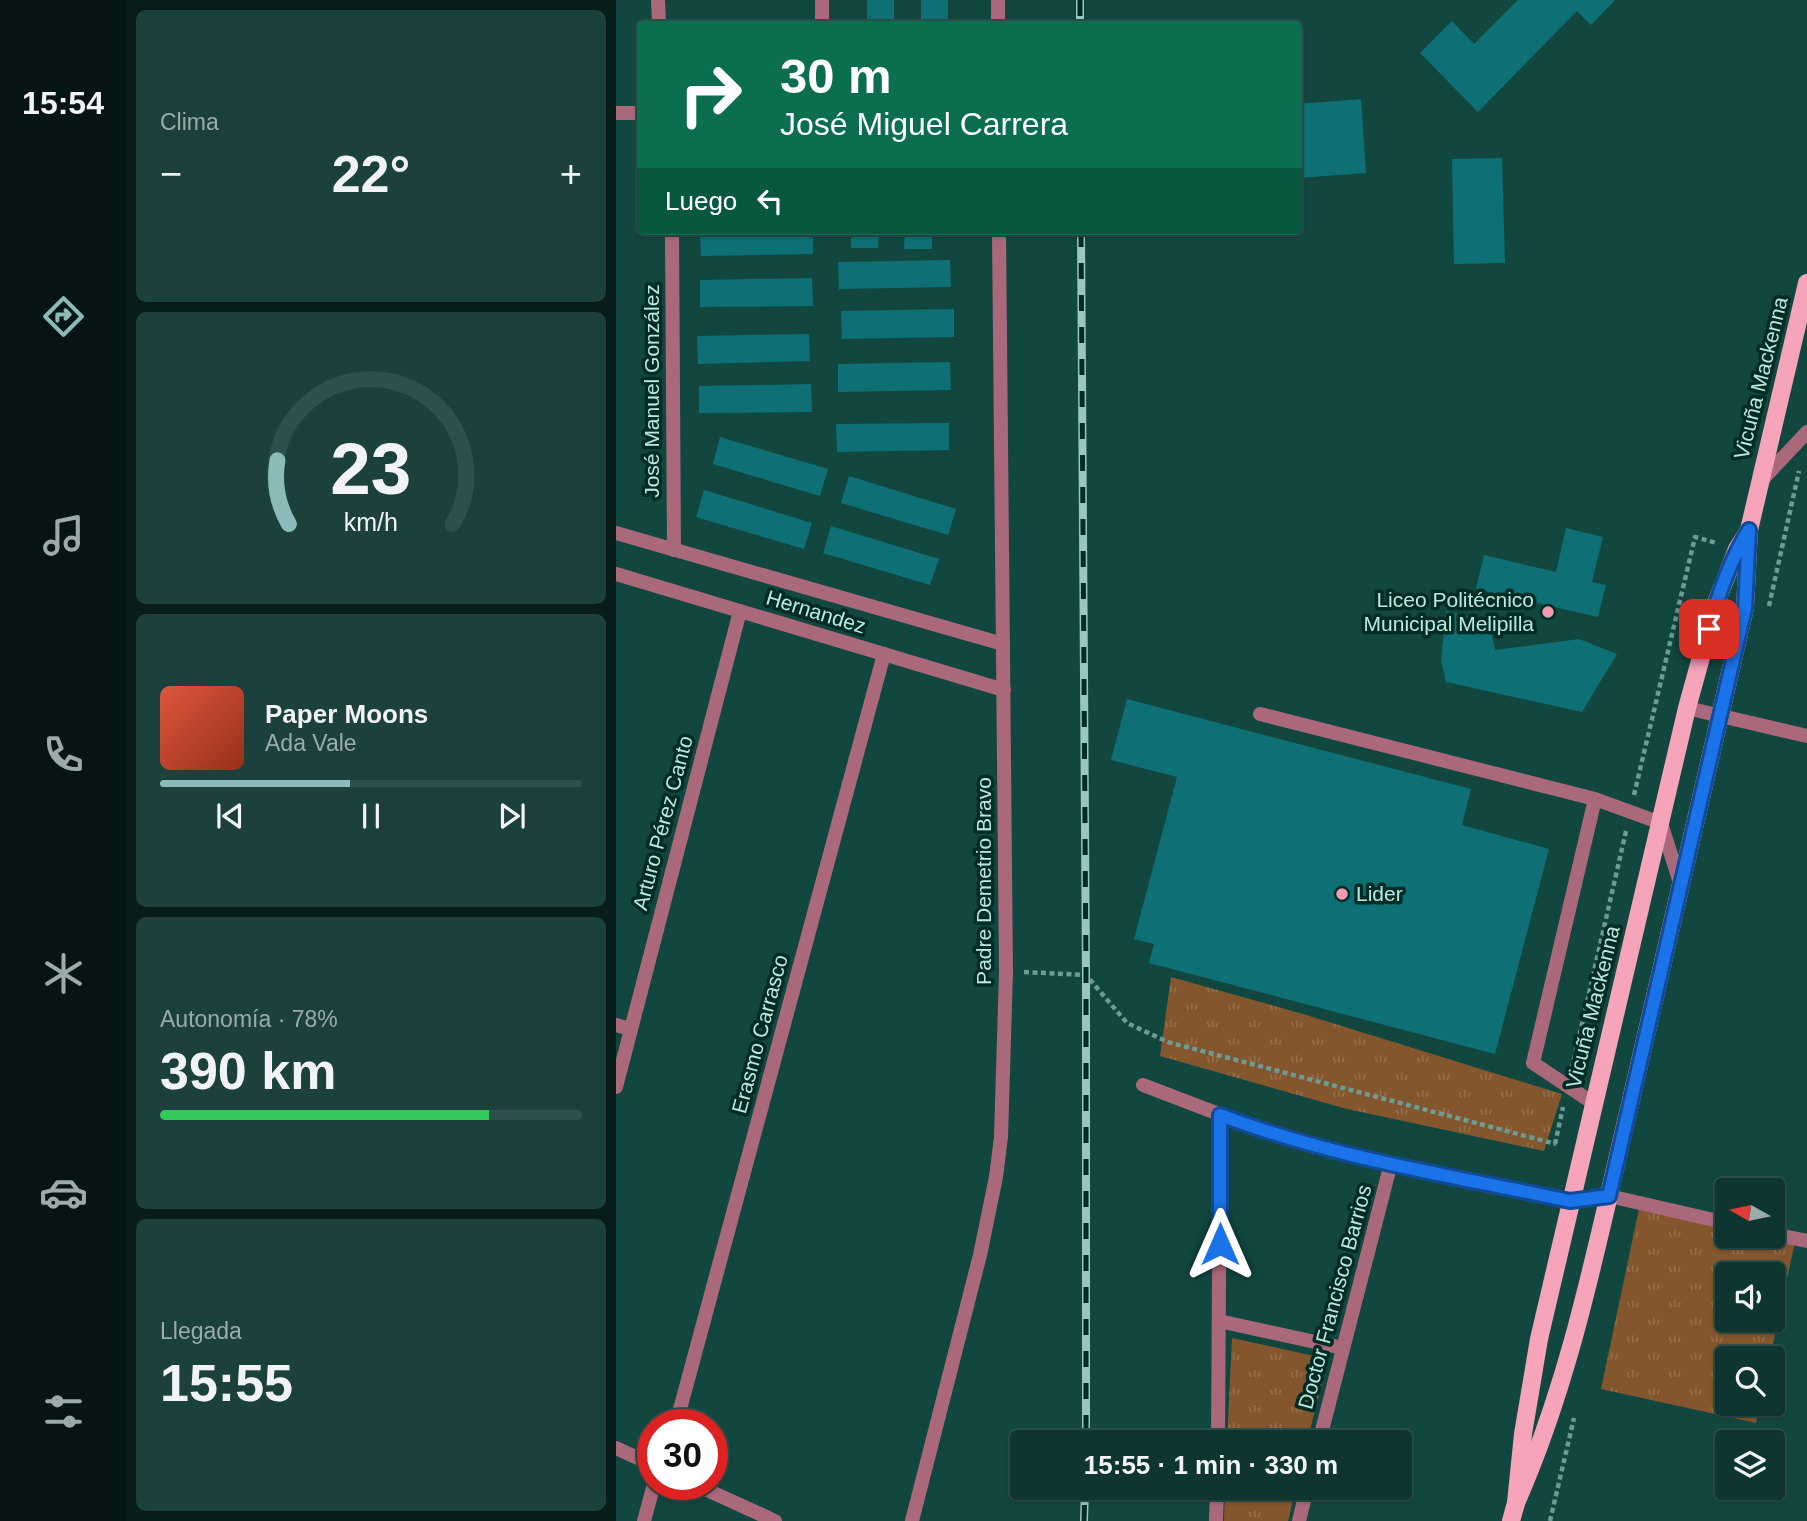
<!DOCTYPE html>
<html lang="es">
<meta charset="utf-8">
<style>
:root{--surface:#0e3530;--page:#1c403c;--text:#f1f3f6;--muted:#9babab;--line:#2e504c;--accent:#8bbbb9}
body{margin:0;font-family:Helvetica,sans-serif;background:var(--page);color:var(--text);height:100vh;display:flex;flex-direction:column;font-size:26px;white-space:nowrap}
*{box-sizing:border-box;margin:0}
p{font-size:23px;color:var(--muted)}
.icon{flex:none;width:38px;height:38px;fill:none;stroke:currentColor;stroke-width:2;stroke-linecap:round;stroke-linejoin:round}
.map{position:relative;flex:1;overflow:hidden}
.details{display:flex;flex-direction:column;gap:10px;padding:10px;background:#081d1a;width:490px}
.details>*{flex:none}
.top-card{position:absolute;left:21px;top:21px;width:665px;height:214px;border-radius:7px;box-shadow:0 2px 5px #0004,0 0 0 2px var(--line);background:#0b6e4f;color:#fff;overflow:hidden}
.needle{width:46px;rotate:279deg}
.fabs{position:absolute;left:1099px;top:1178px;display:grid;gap:14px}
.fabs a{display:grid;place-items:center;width:70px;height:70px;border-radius:7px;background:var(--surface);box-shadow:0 2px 5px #0004,0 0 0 2px var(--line);font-size:35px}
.speed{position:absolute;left:21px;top:1409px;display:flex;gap:14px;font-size:35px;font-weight:700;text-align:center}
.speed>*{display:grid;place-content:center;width:91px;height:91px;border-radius:50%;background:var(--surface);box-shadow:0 2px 5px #0004,0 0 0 2px var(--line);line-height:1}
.speed .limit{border:10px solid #d22;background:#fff;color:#111}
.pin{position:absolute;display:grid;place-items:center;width:60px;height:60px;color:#fff;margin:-30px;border-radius:14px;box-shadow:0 4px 10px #0006}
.me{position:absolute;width:77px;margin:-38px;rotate:0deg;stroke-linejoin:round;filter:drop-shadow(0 0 5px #0008)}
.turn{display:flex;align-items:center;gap:24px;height:147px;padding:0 28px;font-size:32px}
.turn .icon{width:91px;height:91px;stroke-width:2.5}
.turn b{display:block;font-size:49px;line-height:60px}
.then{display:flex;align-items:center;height:66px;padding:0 28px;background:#0003;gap:14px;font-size:26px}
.big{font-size:52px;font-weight:700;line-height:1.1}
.details .widget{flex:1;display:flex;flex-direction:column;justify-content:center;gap:10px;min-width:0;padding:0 24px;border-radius:10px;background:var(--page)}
.details .dial{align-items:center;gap:0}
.dial svg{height:182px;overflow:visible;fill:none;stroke:var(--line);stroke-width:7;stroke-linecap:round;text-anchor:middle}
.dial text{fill:var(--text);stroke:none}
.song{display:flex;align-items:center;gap:21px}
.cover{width:84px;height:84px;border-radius:10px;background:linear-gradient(135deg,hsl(10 70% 55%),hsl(10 70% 35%))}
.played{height:7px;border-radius:4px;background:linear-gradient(90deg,var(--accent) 45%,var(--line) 45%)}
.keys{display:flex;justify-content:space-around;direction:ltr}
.heat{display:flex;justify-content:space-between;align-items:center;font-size:38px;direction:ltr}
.charge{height:10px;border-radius:5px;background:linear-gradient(90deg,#34c759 78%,var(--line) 0)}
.trip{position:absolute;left:394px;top:1430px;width:402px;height:70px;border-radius:7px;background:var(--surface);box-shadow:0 2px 5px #0004,0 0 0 2px var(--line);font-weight:700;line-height:70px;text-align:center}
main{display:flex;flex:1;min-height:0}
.tabs{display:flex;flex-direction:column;width:126px;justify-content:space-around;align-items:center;background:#061513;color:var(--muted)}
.tabs .icon{width:49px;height:49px}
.tabs .selected{color:var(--accent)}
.tabs b{font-size:32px;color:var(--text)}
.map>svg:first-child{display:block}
.grass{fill:url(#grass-tufts);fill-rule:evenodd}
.building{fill:#0e6f75}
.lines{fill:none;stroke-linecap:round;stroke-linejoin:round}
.path{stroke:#6c9c94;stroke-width:4.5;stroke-dasharray:5 3.5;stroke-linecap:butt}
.service{stroke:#aa687b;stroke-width:14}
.minor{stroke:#aa687b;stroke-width:14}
.tertiary{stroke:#aa687b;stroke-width:14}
.primary{stroke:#f5a4ba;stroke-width:18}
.rail-casing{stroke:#99c7bf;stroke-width:8}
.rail{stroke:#002c26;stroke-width:5;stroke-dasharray:16;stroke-linecap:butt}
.route-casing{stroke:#114b97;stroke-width:18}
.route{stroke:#1a73e8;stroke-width:12}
.poi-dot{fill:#f19ab2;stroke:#002c26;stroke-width:2.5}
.labels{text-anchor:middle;stroke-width:7;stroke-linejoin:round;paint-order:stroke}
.street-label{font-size:21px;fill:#bce8df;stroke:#002c26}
.poi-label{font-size:21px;fill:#bce8df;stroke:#002c26;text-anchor:end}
</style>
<main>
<nav class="tabs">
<b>15:54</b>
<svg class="icon selected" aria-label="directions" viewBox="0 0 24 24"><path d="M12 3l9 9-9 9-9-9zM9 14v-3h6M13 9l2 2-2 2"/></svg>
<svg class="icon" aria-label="music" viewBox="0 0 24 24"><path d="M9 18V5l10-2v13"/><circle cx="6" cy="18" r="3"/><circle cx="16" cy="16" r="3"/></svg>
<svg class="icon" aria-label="phone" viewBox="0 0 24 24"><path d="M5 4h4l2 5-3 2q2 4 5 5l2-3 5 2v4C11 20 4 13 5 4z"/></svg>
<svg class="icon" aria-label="climate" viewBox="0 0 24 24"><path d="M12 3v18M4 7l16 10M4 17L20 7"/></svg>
<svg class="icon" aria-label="car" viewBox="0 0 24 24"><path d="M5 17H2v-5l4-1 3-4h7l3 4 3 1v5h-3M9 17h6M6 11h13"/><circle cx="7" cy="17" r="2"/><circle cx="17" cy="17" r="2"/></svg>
<svg class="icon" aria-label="filters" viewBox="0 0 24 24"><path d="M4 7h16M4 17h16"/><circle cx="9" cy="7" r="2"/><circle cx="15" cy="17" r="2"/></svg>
</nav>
<section class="details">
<div class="widget"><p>Clima</p>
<div class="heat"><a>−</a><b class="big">22°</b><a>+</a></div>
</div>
<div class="widget dial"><svg viewBox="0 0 100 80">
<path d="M14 69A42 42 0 1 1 86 69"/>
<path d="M14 69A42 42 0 0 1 9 41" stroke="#8bbbb9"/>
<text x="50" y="56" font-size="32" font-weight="700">23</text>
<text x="50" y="72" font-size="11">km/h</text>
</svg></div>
<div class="widget">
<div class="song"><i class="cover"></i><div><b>Paper Moons</b><p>Ada Vale</p></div></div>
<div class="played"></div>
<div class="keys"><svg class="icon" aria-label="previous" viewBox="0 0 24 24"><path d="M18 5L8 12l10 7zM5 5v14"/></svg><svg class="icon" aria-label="pause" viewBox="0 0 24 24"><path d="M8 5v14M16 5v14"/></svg><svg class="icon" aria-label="next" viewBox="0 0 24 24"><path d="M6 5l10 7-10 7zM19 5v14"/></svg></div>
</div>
<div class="widget"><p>Autonomía · 78%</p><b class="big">390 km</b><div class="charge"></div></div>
<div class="widget"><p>Llegada</p><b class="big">15:55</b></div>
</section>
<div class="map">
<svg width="1191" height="1521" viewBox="0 0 1191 1521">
<defs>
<pattern id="grass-tufts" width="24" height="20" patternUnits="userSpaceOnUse" patternTransform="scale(1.75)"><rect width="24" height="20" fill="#83562d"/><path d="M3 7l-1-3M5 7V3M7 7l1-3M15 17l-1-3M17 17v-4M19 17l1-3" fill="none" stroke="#936e4b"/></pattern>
</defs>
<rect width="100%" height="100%" fill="#124740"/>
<g class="grass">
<polygon points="555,977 687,1014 946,1094 928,1151 731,1109 544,1056"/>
<path d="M1023 1209 1111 1228V1236H1147L1179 1242 1154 1358H1111V1404H1144L1140 1423 985 1389ZM1111 1274H1157V1320H1111Z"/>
<polygon points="616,1338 712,1359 691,1442 611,1442"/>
<polygon points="609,1488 680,1488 672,1521 608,1521"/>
</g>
<g class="building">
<rect x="251" y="0" width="27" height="24"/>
<rect x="305" y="0" width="27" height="24"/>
<polygon points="902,0 999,0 975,25 961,11 862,112 804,53 836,21 858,44"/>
<polygon points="745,99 750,173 682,178 682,104"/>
<polygon points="886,158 889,263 838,264 836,159"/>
<polygon points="84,231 197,231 197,254 85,256"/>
<polygon points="235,231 263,231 262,248 235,248"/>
<polygon points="289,231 316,231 316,249 288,249"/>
<polygon points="334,260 335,287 223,289 222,262"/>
<polygon points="196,278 197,306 84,307 84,280"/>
<polygon points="338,309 338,337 226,339 225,311"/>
<polygon points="193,334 194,361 82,364 81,336"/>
<polygon points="334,362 335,390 222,392 222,364"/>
<polygon points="195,384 196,412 83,413 83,386"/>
<polygon points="333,423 333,450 221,452 220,424"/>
<polygon points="104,437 212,469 204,496 97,464"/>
<polygon points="233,476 340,509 332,535 225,503"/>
<polygon points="88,490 196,523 188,549 80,517"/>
<polygon points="215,526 323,559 314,585 207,553"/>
<polygon points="950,528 987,537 976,582 990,585 982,617 860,589 868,555 940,572"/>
<polygon points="830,611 873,621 879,650 963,639 1001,654 966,712 830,682 825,661"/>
<polygon points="511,699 855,789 846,825 933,849 879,1054 533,963 538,944 518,939 561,777 495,760"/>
</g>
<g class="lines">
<g class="path">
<polyline points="1153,606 1183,471"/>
<polyline points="1018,795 1079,537 1101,543"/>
<polyline points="408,972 470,975 511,1023 552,1042 940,1144"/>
<polyline points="956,1068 1010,831"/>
<polyline points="939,1144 947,1107"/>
<polyline points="934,1521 958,1418"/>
</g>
<g class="service">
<polyline points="644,714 979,799 1045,823 1065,886"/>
<polyline points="977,1103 917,1063 979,799"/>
</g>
<g class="minor">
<polyline points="42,0 43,24"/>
<polyline points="206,0 206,24"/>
<polyline points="0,113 24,113"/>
<polyline points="56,231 58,550"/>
<polyline points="1144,482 1191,432"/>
<polyline points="0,533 387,644"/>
<polyline points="0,574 388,690"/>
<polyline points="1071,708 1191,736"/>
<polyline points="0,1025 15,1029"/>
<polyline points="527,1085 642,1129 680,1141 727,1154 954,1201 993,1196 1111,1223"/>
<polyline points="0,1087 124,611"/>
<polyline points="1157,1234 1191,1241"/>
<polyline points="603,1321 727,1348"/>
<polyline points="60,1424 268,654"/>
<polyline points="602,1442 604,1115"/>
<polyline points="703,1442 775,1163"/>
<polyline points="0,1448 37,1465"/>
<polyline points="78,1484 159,1521"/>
<polyline points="28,1521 38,1484"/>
<polyline points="600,1521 601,1488"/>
<polyline points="683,1521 691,1488"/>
</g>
<g class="tertiary">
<polyline points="382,0 382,24"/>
<polyline points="296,1521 364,1255 380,1177 385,1137 390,972 383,231"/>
</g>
<g class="primary">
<path d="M900 1503C955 1379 981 1244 1012 1113 1051 945 1091 777 1129 608L1133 530 1191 283"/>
<polyline points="895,1521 900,1503 907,1434 923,1339 1071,708 1100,603 1121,549 1133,530"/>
</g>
<g class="rail-casing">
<g id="rail">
<polyline points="464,0 464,24"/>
<polyline points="465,231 470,975 470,1442"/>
<polyline points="468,1521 469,1488"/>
</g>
</g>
<use href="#rail" class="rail"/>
</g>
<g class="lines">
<g class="route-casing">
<path id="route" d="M604 1244V1115C717 1158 837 1176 954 1201L993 1196 1129 608 1133 530C1114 560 1102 595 1093 629"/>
</g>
<use href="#route" class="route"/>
</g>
<g class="poi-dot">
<circle cx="932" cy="612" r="7"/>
<circle cx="726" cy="894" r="7"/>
</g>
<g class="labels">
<g class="street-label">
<text transform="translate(1145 378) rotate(-76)" y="7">Vicuña Mackenna</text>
<text transform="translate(36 391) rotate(-90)" y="7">José Manuel González</text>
<text transform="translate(200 612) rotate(17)" y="7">Hernandez</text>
<text transform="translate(47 823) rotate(-75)" y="7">Arturo Pérez Canto</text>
<text transform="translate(368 881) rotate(-90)" y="7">Padre Demetrio Bravo</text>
<text transform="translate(977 1007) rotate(-76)" y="7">Vicuña Mackenna</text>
<text transform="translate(144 1034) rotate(-75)" y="7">Erasmo Carrasco</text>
<text transform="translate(719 1297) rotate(-75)" y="7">Doctor Francisco Barrios</text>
</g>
<g class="poi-label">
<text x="918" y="607">Liceo Politécnico<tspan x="918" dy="24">Municipal Melipilla</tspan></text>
<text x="740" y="901" text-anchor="start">Lider</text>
</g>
</g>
</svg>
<div class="fabs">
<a><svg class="needle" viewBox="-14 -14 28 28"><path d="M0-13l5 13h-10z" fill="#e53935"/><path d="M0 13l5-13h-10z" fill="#9babab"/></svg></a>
<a><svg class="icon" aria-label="sound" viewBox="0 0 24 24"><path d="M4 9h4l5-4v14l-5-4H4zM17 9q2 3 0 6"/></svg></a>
<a><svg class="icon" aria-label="search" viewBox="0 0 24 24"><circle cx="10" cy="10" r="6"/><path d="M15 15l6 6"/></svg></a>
<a><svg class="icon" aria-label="layers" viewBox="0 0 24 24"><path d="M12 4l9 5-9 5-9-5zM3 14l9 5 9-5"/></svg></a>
</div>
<div class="speed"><div class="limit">30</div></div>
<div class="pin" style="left:1093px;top:629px;background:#d93025"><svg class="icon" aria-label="arrive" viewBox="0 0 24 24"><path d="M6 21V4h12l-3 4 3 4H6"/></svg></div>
<svg class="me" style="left:604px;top:1244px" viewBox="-20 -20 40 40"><path d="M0-17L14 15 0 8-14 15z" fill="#1a73e8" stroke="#fff" stroke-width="4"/></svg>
<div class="trip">15:55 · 1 min · 330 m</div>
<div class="top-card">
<div class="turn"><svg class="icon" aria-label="right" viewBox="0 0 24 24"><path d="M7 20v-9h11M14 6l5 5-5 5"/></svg><div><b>30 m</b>José Miguel Carrera</div></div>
<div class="then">Luego<svg class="icon" aria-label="left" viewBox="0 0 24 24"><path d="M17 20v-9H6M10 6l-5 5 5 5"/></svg></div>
</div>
</div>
</main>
